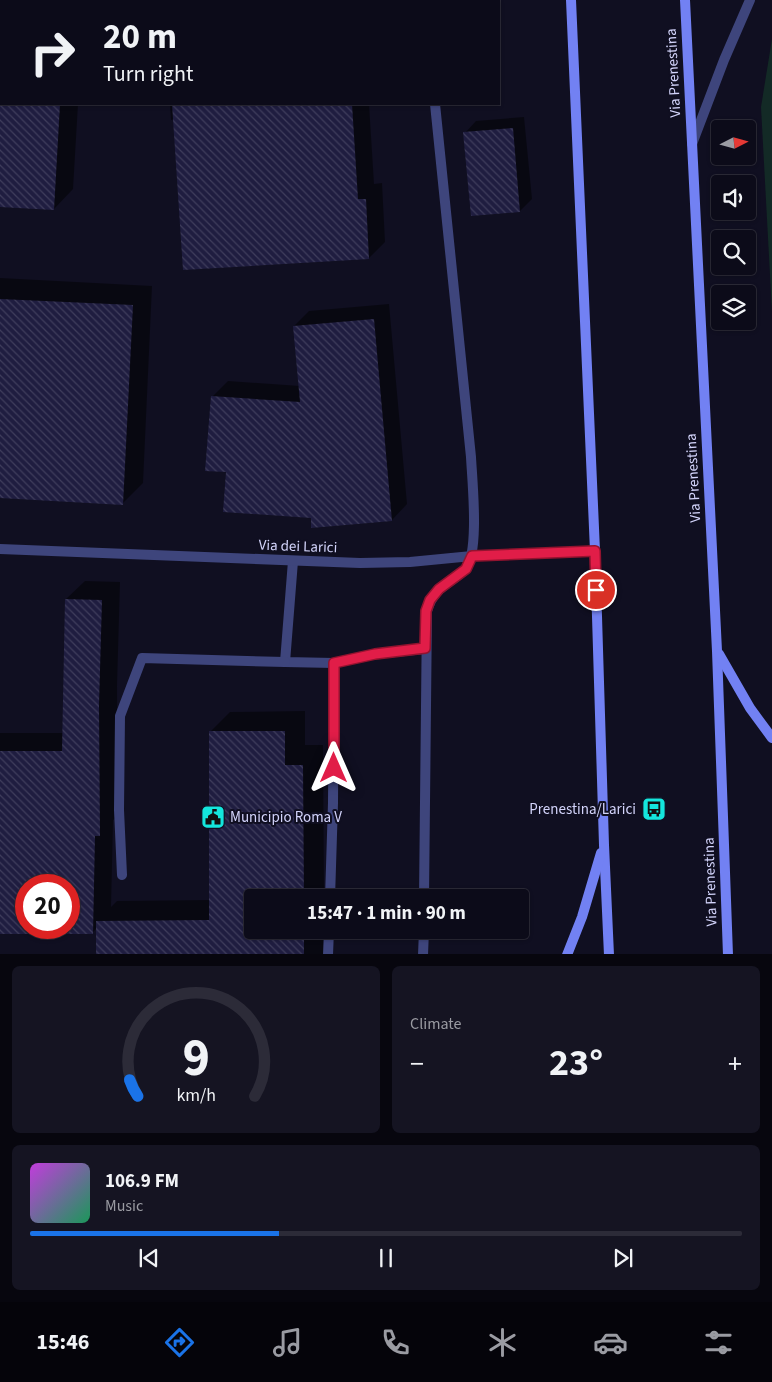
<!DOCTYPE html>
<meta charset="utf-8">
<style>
:root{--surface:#0c0b19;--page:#151422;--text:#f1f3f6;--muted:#9a9ba2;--line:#2c2b38;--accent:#1a73e8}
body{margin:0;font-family:"Source Sans 3",sans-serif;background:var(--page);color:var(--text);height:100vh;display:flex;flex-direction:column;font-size:19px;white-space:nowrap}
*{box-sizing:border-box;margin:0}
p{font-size:16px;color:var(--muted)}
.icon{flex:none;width:28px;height:28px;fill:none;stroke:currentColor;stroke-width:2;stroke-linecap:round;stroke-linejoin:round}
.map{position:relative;height:954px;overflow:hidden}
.sheet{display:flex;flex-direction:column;gap:12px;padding:12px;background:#07060e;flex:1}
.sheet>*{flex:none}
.banner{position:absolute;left:0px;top:0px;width:500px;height:105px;box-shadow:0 1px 4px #0004,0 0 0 1px var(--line);background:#0c0b19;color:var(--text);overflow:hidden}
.needle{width:32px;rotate:84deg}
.tools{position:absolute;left:711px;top:120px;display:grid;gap:10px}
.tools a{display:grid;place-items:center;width:45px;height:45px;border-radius:5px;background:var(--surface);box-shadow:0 1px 4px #0004,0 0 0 1px var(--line);font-size:25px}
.speed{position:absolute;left:15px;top:874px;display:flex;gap:10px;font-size:25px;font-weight:700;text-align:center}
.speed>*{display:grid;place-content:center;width:65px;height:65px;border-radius:50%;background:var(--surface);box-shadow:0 1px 4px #0004,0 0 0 1px var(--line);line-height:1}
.speed .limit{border:8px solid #d22;background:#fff;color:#111}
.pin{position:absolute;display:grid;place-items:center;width:42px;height:42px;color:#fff;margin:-21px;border:2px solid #fff;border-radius:50%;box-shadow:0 1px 5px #0007}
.me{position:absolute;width:55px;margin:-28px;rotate:0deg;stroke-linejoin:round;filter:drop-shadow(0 0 4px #0008)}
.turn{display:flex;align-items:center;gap:18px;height:105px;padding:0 20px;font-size:22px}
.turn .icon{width:65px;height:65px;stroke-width:2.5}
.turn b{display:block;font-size:35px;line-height:42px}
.big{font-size:38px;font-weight:700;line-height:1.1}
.sheet .card{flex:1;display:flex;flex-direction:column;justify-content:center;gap:8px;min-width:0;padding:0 18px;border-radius:8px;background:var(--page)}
.sheet .dial{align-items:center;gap:0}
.dial svg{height:130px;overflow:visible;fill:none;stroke:var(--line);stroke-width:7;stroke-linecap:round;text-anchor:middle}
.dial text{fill:var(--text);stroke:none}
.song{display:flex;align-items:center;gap:15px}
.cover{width:60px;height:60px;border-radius:8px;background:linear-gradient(135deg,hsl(290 70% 55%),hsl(150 70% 35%))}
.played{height:5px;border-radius:2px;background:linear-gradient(90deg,var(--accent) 35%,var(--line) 35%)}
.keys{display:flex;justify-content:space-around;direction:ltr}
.heat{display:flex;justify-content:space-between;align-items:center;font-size:28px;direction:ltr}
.sheet .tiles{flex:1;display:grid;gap:12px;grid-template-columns:1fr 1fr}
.card:last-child{grid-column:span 2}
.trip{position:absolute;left:244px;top:889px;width:285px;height:50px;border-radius:5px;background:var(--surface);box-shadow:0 1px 4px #0004,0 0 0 1px var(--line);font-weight:700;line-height:50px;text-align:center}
.dock{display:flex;height:80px;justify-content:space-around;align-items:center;background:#05040a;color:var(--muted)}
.dock .icon{width:35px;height:35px}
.dock .current{color:var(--accent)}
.dock b{font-size:22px;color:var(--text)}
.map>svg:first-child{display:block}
.grass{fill:#132a26}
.shadow{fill:#0007;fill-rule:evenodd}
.building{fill:url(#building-back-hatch);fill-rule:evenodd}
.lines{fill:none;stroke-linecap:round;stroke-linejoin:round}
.lane{stroke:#3e457c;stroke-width:10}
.street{stroke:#3e457c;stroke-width:10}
.secondary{stroke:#7281f3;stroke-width:10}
.route-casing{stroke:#92132f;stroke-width:12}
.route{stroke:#e11d48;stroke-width:9}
.labels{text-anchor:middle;stroke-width:4;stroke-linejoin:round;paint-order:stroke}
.street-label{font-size:15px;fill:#d3d4fb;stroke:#100f21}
.poi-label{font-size:15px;fill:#d3d4fb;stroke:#100f21;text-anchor:end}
</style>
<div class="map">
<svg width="772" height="955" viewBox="0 0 772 955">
<defs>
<pattern id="building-back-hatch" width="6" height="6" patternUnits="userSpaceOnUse" patternTransform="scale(1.25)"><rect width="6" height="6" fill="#1f1d40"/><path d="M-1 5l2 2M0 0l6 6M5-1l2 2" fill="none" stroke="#3f3d5c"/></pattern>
</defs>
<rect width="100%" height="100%" fill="#100f21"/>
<polygon class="grass" points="772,39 772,312 761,107"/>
<g class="shadow">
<polygon points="0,0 42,0 1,1 1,104 78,104 73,189 54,209 0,206"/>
<rect x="167" y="0" width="199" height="1"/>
<polygon points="170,104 369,104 374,184 382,183 385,242 369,258 174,119 171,120"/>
<polygon points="524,117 532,199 520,211 472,215 465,133 476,121"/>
<polygon points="0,278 152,286 143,483 123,503 0,497"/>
<polygon points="389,304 407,504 392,520 312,517 227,471 212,397 228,381 300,386 294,326 309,311"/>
<path d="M85 581 120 582 117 686 118 816 113 820 111 907 117 901 211 900 210 732 230 712 305 711V745H323L324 898H252V930H324V955H97V928L92 933H0V733H63L66 599ZM26 885H69V928H26Z"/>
</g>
<g class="building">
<polygon points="0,104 60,104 54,210 0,207"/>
<polygon points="172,104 352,104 358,199 366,199 369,259 183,270"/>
<polygon points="513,128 520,212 471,216 463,132"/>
<polygon points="0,299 133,305 123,505 0,498"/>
<polygon points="374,319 392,521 311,528 311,518 223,512 226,472 205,471 211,396 300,402 293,326"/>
<path d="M65 599 102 600 99 705 100 836H95L93 934H0V751H62ZM26 885H69V928H26Z"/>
<polygon points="209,731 285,731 285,765 303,765 304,898 252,898 252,930 304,930 304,955 96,955 96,921 209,920"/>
</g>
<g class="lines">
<g class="lane">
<polyline points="293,561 285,662 334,663 333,803 330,898"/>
<polyline points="334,663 375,654 425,649"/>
<polyline points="122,875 119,810 120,716 142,658 285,662"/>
<polyline points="328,955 329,930"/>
</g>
<g class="street">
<polyline points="425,0 425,1"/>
<polyline points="692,144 724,60 750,0"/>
<polyline points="0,549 360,563 410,562 472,556 595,551"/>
<path d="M424 898 427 611C434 587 448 585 465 570 480 554 472 479 471 457L435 104"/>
<polyline points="423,955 424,930"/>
</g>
<g class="secondary">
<polyline points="571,0 595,551 604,845 609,955"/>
<polyline points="685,0 717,651 728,955"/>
<polyline points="719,654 750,708 772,738"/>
<polyline points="567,955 582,917 601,853"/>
</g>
</g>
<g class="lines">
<g class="route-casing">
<polyline id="route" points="334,768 334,663 375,654 425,648 426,611 430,600 439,589 466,569 472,556 595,551 596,590"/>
</g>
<use href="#route" class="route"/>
</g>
<defs>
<g id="bus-square" transform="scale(1.25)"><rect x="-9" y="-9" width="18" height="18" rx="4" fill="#14e6dd" stroke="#100f21"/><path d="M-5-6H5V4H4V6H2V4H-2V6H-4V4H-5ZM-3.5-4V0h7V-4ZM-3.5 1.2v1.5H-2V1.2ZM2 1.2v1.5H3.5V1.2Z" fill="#111"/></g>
<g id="civic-square" transform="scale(1.25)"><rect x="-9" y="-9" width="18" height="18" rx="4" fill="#14e6dd" stroke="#100f21"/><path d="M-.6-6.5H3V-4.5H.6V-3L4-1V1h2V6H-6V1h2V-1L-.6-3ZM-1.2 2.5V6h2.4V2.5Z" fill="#111"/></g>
</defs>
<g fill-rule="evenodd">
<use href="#bus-square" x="654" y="809"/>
<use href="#civic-square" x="213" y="817"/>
</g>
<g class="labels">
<g class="street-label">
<text transform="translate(673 73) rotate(-93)" y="5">Via Prenestina</text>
<text transform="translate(693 478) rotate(-93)" y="5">Via Prenestina</text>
<text transform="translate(298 546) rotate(2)" y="5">Via dei Larici</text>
<text transform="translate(710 882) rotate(-92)" y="5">Via Prenestina</text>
</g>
<g class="poi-label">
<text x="636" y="814">Prenestina/Larici</text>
<text x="230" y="822" text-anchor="start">Municipio Roma V</text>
</g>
</g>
</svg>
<div class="tools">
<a><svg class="needle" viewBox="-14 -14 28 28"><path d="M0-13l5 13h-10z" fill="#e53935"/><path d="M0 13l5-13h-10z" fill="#9a9ba2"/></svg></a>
<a><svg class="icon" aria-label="sound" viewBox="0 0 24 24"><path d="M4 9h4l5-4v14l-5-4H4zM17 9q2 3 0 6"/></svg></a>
<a><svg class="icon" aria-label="search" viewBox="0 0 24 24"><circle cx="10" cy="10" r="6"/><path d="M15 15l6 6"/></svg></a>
<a><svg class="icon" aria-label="layers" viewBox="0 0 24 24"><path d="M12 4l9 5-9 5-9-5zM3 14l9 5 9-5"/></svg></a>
</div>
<div class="speed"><div class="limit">20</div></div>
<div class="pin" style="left:596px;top:590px;background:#d93025"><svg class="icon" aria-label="arrive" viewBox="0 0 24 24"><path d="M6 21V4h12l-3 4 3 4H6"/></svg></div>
<svg class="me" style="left:334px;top:768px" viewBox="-20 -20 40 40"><path d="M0-17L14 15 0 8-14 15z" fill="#e11d48" stroke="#fff" stroke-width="4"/></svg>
<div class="trip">15:47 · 1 min · 90 m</div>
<div class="banner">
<div class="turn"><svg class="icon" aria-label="right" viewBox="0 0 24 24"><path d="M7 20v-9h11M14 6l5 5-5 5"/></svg><div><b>20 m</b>Turn right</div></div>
</div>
</div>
<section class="sheet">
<div class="tiles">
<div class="card dial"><svg viewBox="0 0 100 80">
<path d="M14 69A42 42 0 1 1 86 69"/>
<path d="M14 69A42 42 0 0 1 9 59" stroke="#1a73e8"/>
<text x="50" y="56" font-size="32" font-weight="700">9</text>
<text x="50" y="72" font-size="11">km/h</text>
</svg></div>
<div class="card"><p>Climate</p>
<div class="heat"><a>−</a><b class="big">23°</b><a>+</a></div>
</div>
<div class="card">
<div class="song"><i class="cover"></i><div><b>106.9 FM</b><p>Music</p></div></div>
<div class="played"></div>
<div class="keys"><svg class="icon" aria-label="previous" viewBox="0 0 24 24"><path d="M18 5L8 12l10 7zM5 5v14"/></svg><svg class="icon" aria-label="pause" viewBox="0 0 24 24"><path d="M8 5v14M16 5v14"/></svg><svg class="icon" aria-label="next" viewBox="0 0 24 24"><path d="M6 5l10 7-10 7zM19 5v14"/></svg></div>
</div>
</div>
</section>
<nav class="dock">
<b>15:46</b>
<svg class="icon current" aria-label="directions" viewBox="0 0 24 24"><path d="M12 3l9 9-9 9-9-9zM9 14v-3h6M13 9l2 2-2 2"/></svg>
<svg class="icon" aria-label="music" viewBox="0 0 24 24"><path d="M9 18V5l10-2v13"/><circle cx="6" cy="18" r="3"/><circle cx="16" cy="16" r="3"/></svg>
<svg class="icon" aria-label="phone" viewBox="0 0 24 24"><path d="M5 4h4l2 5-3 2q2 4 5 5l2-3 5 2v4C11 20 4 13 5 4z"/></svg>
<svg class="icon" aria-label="climate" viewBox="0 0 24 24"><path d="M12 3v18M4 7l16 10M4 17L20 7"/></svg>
<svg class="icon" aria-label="car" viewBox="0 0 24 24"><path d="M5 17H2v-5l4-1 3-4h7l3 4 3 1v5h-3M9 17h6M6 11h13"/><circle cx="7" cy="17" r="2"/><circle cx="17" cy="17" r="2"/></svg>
<svg class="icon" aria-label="filters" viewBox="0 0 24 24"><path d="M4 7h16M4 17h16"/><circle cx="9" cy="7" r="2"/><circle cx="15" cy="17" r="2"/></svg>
</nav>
